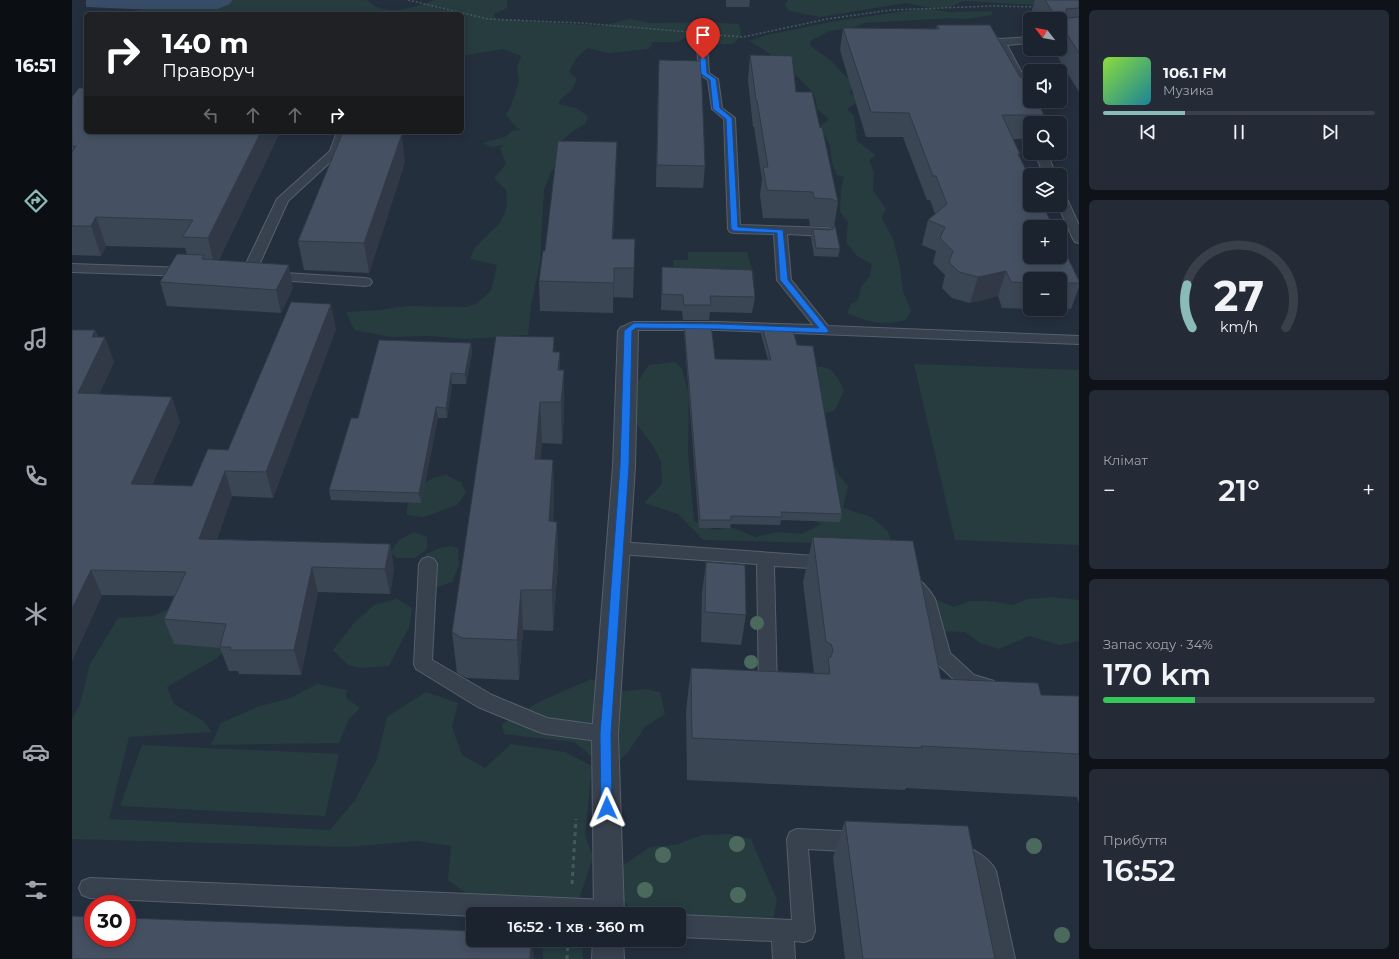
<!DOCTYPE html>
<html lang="uk">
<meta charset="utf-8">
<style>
:root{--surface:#1b232e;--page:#242b36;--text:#f1f3f6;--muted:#a0a4aa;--line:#39404a;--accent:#8bbbb9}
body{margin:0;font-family:Montserrat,sans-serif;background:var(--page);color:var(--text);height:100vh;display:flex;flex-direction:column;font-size:15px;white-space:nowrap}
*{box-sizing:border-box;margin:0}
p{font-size:13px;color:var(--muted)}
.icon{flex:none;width:22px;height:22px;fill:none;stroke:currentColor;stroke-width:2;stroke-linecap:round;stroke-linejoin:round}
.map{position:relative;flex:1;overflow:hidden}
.sheet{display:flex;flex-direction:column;gap:10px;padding:10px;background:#0f1319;width:320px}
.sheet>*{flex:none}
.banner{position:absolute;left:12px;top:12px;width:380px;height:122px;border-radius:6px;box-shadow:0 2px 10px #0003,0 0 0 1px var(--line);background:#202124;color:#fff;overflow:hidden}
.needle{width:26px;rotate:301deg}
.tools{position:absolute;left:951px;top:12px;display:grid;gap:8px}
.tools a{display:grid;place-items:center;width:44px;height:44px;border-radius:6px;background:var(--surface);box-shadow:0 2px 10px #0003,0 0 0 1px var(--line);font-size:20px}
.speed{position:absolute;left:12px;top:895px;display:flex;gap:8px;font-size:20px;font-weight:700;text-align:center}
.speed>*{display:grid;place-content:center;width:52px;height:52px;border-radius:50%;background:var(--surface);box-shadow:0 2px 10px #0003,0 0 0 1px var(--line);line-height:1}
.speed .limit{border:6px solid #d22;background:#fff;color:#111}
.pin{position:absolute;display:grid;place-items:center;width:34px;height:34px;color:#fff;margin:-41px -17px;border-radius:50% 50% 50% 0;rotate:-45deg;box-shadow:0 0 4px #0007}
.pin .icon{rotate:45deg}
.me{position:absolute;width:44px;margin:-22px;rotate:359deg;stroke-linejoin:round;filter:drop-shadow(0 0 3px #0008)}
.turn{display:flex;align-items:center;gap:14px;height:84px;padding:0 12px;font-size:18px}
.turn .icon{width:52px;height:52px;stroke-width:2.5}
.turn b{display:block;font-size:28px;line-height:34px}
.lanes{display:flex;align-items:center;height:38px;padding:0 12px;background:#0003;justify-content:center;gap:20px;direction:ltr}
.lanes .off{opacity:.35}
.big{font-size:30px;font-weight:600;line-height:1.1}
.sheet .tile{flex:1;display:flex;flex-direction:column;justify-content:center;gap:6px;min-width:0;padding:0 14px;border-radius:6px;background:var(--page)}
.sheet .dial{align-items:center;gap:0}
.dial svg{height:104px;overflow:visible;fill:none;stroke:var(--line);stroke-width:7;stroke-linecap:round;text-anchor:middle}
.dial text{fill:var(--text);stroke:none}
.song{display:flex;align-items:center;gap:12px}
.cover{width:48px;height:48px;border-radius:6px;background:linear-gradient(135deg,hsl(90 70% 55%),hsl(190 70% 35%))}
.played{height:4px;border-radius:2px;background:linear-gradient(90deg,var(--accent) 30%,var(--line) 30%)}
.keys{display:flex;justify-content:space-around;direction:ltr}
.heat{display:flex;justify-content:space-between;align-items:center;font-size:22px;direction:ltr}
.charge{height:6px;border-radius:3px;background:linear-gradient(90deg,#34c759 34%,var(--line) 0)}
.trip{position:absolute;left:394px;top:907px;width:220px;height:40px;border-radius:6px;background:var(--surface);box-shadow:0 2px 10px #0003,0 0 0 1px var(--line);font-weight:600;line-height:40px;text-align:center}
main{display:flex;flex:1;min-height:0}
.tabs{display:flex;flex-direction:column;width:72px;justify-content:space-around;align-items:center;background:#0b0e12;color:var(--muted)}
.tabs .icon{width:28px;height:28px}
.tabs .selected{color:var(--accent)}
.tabs b{font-size:18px;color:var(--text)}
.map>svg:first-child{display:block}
.green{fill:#263c3f}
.water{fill:#394c67}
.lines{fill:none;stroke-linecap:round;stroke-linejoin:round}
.service-casing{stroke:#565f6c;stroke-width:2}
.minor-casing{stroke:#565f6c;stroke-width:2}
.path-far1{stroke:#44595c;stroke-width:1.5;stroke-dasharray:2 2;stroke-linecap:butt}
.path{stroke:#44595c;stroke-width:3;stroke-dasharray:4 4;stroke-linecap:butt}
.service{fill:#38414e;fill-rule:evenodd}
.minor{fill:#38414e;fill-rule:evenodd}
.tree{fill:#4b6a5d}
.wall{fill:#3b4654}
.shaded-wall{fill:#303945}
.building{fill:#455162;stroke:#303945}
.route{fill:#1a73e8;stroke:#114b97}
</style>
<main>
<nav class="tabs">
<b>16:51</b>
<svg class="icon selected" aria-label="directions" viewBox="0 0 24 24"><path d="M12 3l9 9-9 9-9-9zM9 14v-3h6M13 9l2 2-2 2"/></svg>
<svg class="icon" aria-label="music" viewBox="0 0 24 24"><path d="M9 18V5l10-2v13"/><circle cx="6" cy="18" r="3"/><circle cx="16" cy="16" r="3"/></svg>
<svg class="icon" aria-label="phone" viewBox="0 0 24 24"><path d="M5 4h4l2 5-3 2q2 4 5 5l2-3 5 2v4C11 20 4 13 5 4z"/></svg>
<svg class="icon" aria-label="climate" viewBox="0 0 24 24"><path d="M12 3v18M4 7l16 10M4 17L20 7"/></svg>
<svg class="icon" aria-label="car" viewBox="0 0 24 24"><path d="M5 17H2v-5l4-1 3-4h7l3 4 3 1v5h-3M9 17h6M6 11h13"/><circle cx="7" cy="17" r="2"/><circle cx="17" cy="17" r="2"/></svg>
<svg class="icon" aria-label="filters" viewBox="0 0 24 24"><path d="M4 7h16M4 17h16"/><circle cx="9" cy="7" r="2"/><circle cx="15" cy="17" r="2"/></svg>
</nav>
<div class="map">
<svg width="1007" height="959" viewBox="0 0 1007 959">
<rect width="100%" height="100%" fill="#242f3e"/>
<g class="green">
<path d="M153 0H294C298 2 302 6 305 7 323 14 345 7 362 0H435V8L422 14 423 19 531 26 557 19 580 23 632 22 667 24 669 36 661 44H643L615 36 606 42H581L577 49 536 53 516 48C506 54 502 62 497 72L505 79 499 91 489 99 486 104 504 108 516 116 513 124 500 132 485 144 506 154 489 168 480 170 472 189 468 263 459 306 456 335 394 339 355 336 319 337 282 330 274 312 307 310 336 306 394 307 404 304 419 291 425 265 398 259 403 247 427 224 433 213 435 203 434 190 422 178 434 164 428 148 432 145 420 147 410 143 433 137 440 131 449 130 444 127 434 115 438 108 447 82 445 68 449 56 431 49 390 56V14H69L59 11 76 8Z"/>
<polygon points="716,0 1007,0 966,5 891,1 876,8 854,7 834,3 748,17 717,11 713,5"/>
<path d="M854 8 877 12 920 11V15L895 19 881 18 792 23 784 27 757 31 738 41V45C744 51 751 54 758 60 766 67 770 75 779 80V94L788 101 775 109 782 116 785 141 804 155 797 160 802 172 801 190 814 209 810 218 821 239 828 267 831 291 839 311 834 320C810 326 796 322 775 313L779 304 786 300 789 287 798 276 800 264 785 256 774 242 776 222 768 212 769 189 772 177 765 175 760 163 758 145 748 126 757 119 745 109C745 102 743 96 739 91 730 78 692 48 677 41L695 35 758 22Z"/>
<polygon points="616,252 675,252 683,278 602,276 601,260 616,260"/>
<polygon points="603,362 610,369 617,395 616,452 622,521 642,530 659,527 683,537 706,532 730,534 749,524 735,515 760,459 766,474 776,486 771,508 799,517 815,530 821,545 631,540 606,514 572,503 590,484 589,461 579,443 564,423 566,381 577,365"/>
<polygon points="842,364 1007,370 1007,545 883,540"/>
<path d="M727 367C755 367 760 363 772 391L763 410 739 420Z"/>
<path d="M374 475 389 482 394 493 385 505 371 510 352 517 335 515C332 501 351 481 364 477 367 476 371 476 374 475Z"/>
<polygon points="342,532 355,537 355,549 343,558 325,558 318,552 327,540"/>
<polygon points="379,546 386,548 387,565 380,582 362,588 347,570 354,554 368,548"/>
<polygon points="848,579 858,597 882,607 898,601 916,601 941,605 956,599 979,597 1007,600 1007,641 988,645 957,636 927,649 908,643 893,632 860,631"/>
<polygon points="122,599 176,630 145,658 95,687 102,704 130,720 140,732 57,737 37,819 258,830 283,800 305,759 315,717 354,692 386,703 380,727 390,755 413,768 439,744 493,752 520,766 513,835 521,857 506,902 403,900 376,880 379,846 346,841 276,847 0,839 0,719 8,704 18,664 46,618 81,616"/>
<polygon points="325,599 340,608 338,625 317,666 288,668 276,665 261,650 282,623 302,605"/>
<polygon points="519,679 543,692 573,689 588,692 593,714 573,727 556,752 541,766 528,763 502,742 432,734 430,724 469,701"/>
<polygon points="245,684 275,690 274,698 288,708 277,719 267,743 139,745 149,723 185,707 218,698"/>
<polygon points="70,745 267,754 253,816 48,806"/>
<polygon points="657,834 679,839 705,900 700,926 682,932 601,910 586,914 563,914 549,898 546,869 578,847 603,845 630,835"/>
<polygon points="470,940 510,940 511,959 471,959"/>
</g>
<polygon class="water" points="14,0 161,0 156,5 145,9 59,9 14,7"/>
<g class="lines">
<g class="service-casing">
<g id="service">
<polygon points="906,36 929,39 958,37 958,43 935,45 958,88 959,101 954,100 953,98 925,45 902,41 901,39 902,37"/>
<path d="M630 42 635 45 637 73 646 79 650 108 663 118 668 225 755 228 759 229 761 232 759 235 755 236 715 234 719 280 756 326 1007 336V344L646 330H565C560 334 557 336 551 334L549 331C552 326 556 323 562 322H646L741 325 705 280 702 234 662 233 658 232 656 229 652 119 640 109 636 80 627 74 625 45Z"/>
<polygon points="265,132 277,132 267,154 216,201 183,274 181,277 171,277 169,274 205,199 258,151"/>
<polygon points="968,153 980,153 977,158 984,175 972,175 965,158"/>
<polygon points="988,193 992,194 994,197 1007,225 1007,243 1003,242 1001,239 986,205 988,205"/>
<polygon points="0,264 116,268 121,269 123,272 121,275 116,276 0,272"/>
<polygon points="197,272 293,278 298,279 300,282 298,285 293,286 192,279 190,276 192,273"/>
<polygon points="547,542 757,557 763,558 766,563 763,568 757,569 702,566 705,691 703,697 696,699 689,697 687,691 685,564 547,554 541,552 539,548 541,544"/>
<polygon points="356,557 362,559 365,564 360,660 420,695 475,718 533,726 540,728 543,734 540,740 533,742 474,734 467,732 406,707 344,669 342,664 347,564 350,559"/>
<path d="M838 575C848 578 858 590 863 599L878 653 902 675 922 681 924 687 922 693 915 695 888 685 863 662 846 602 829 582 832 577Z"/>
<polygon points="725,829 788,832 795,835 798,842 795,849 788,852 736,849 743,931 740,939 732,942 722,941 723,959 701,959 700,941 607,937 607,915 720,920 715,839 718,832"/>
<path d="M887 843C900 848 918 858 924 871L943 959H921L904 877 880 860 876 853 880 846Z"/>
<polygon points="18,878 537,900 545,903 548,911 547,914 401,914 401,916 18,898 10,895 7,888 10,881"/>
</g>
</g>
<g class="minor-casing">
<g id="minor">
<polygon points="556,325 563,327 566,331 563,466 546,734 552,914 522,914 520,734 541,466 546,331 549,327"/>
<polygon points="521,940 551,940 552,959 520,959"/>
</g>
</g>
<g class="path-far1">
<polyline points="336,0 416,19 509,23 617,32"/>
<polyline points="644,35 671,37 755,19 819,10 920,6 965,7"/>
</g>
<g class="path">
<polyline points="500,884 504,819"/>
<polyline points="495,959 496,940"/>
</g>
<use href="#service" class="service"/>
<use href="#minor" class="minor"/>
</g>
<g class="tree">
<circle cx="685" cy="623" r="7"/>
<circle cx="679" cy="662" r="7"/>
<circle cx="665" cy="844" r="8"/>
<circle cx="962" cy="846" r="8"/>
<circle cx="591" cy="855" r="8"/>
<circle cx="573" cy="890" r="8"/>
<circle cx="666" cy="895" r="8"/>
<circle cx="990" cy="935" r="8"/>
</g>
<g class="wall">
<polygon points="654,0 678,0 677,7 654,7"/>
<polygon points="963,0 1007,0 1007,92 981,49 988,49 988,19 963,19 959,13"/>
<polygon points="865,25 948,77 972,115 970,123 958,123 958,139 941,139 948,154 947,156 1007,281 1007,287 999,309 986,309 988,309 988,279 958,279 958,309 930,308 926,296 898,303 880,298 870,288 873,275 861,263 864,251 850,245 856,220 863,214 858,200 855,200 831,137 794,137 768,50 771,28 864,29"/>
<polygon points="678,55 724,92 748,128 766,202 762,227 768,249 766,257 742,256 739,237 741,229 757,230 760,229 755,227 738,226 737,219 691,218 688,195 690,179 682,127 681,127 676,80"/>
<polygon points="587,60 633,166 631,188 584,187 586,81"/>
<polygon points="0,97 14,132 208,132 147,260 221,288 209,313 95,306 88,282 115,255 113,248 34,246 29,256 0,255"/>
<polygon points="333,162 297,273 232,270 226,241"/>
<polygon points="544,170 541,239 562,268 561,298 541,297 541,313 468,311 467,281 473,251"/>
<polygon points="590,267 683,297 680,313 638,312 637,320 611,320 610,311 589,310"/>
<polygon points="612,323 643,359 696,360 689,334 690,326 770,514 768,522 709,520 708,525 659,524 658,528 627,528 612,332"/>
<polygon points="264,329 201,498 160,496 145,539 318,544 322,569 318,594 246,592 229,675 167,674 166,671 157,671 148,648 102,644 92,619 102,596 30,595 0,661 23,330 26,337 42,362 27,394 108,422 80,485 120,486 156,450"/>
<polygon points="399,343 400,353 394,384 380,384 375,418 366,418 349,503 259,500 257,490 286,418"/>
<polygon points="482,352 488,352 488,370 492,370 492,411 490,444 470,443 468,459 481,460 482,501 481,522 485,522 486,563 481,631 451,630 447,680 395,678 385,673 380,632"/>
<polygon points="741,537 869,679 969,695 1007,696 1007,804 1005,797 834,788 833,790 615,780 614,711 619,668 742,673 731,582"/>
<polygon points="634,562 674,615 669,645 629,642 630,593"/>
<polygon points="773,821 923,959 773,959 761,857"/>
</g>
<g class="shaded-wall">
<polygon points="189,132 208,132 143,268 136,238"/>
<polygon points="330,134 333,162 297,273 292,243"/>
<polygon points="545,142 544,170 539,268 540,239"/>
<polygon points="24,217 34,246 29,256 19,226"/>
<polygon points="217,265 221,288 209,313 204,290"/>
<polygon points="542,268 541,297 541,313 542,283"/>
<polygon points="934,271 926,296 898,303 906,277"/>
<polygon points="259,304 264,329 201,498 194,472"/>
<polygon points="23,330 29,346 33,337 42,362 16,418 6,393 20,337"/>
<polygon points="482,337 483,378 481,352"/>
<polygon points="399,343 400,353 394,384 393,374"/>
<polygon points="488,352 488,393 486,370"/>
<polygon points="492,370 492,411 490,444 489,402"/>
<polygon points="379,373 380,384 375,418 374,408"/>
<polygon points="100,397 108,422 69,510 59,484"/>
<polygon points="468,402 470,443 464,501 463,459"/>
<polygon points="364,407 366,418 349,503 347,493"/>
<polygon points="481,460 482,501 478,563 477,521"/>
<polygon points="153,471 160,496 136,564 127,539"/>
<polygon points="485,522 486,563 481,631 480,590"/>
<polygon points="318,544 322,569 318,594 313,569"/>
<polygon points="240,567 246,592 229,675 222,650"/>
<polygon points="19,570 30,595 0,661 0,609"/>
<polygon points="449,590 451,630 447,680 445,640"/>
<polygon points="459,940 460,940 462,959 458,959"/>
</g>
<g class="building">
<polygon points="973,0 1007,0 1007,8 994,9 994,16 996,18 1007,17 1007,53 988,23 988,19 985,19"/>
<polygon points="865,25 918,25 948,77 952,77 958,89 958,101 965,101 972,115 930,115 948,154 946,154 958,178 958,205 971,205 981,227 958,227 958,257 988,257 988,241 1007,281 1007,283 988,283 988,279 958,279 958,283 939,282 934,271 906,277 887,272 877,262 881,251 868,238 873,227 856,220 875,204 864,176 861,176 837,113 799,112 771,28 867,29"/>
<polygon points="678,55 720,56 724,92 740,92 748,128 750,127 766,202 760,199 742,198 741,192 695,190 691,167 696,167 685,100 684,100"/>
<polygon points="587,60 629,61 633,166 585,165"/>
<polygon points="7,88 14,88 14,132 189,132 136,238 110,237 121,220 24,217 19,226 0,226 0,152 4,146 0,146 0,97"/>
<polygon points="271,132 330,134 292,243 226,241"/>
<polygon points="486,141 545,142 540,239 563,239 562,268 542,268 542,283 467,281 471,251 473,251"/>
<polygon points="763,225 768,249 744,248 741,229 757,230 761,229"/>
<polygon points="105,254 132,255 130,259 217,265 204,290 88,282"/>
<polygon points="590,267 680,270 683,297 638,296 639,305 612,305 611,295 590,294"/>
<polygon points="219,302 259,304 194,472 153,471 127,539 318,544 313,569 240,567 222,650 158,650 159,647 148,647 154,624 92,619 114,572 19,570 0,609 0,330 23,330 20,337 33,337 6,393 100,397 59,484 120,486 136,449 156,450"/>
<polygon points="612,323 639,323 643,359 699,360 690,326 720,326 725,345 741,346 770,514 709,512 710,517 659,516 659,520 628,520"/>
<polygon points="424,336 482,337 481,352 488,352 486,370 492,370 489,402 468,402 463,459 481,460 477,521 485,522 480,590 449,590 445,640 390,638 380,632"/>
<polygon points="307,340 399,343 393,374 379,373 374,408 364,407 347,493 257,490 279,418 286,418"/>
<polygon points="741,537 841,541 869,679 966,683 969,695 1007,696 1007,754 849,746 850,748 620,738 619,668 758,674 756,658 759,657 761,650 759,644 754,642"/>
<polygon points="634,562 673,565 674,615 633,612"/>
<polygon points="773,821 896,826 923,959 791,959"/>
<polygon points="0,916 21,917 21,938 55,938 55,918 401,931 401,940 459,940 458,959 0,959"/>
</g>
<polygon class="route" points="631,57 634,59 635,73 644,79 648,108 660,118 666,227 711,230 716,280 757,331 754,333 646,329 564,328 560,331 557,466 539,734 540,808 539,812 535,813 530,812 529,808 528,734 548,466 552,331 562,323 646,324 747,328 708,280 705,233 662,231 659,229 654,119 641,109 638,80 629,74 628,59"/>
</svg>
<div class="tools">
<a><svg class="needle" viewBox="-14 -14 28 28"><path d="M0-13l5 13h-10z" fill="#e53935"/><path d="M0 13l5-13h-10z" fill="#a0a4aa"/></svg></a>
<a><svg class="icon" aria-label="sound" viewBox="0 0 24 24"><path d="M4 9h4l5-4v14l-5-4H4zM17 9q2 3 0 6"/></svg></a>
<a><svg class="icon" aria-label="search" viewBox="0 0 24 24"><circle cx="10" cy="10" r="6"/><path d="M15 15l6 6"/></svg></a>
<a><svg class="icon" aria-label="layers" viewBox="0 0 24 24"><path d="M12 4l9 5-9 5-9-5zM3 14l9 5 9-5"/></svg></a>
<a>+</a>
<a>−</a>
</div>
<div class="speed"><div class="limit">30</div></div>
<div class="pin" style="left:631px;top:59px;background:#d93025"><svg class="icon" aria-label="arrive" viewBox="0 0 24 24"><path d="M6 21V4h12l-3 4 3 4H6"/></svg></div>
<svg class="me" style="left:535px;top:808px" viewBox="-20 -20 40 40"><path d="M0-17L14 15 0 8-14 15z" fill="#1a73e8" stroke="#fff" stroke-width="4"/></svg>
<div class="trip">16:52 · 1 хв · 360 m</div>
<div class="banner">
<div class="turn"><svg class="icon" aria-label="right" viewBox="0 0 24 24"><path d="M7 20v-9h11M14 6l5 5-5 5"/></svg><div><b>140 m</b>Праворуч</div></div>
<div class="lanes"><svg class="icon off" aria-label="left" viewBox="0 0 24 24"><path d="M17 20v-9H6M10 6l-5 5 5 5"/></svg><svg class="icon off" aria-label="ahead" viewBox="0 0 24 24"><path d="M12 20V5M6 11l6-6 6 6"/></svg><svg class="icon off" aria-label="ahead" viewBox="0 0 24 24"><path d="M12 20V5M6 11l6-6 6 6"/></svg><svg class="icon" aria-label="right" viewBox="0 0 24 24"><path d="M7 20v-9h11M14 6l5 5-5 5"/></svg></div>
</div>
</div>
<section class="sheet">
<div class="tile">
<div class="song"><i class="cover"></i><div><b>106.1 FM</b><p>Музика</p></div></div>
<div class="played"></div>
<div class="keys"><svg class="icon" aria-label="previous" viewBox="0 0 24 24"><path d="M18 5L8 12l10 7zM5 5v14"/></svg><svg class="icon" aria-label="pause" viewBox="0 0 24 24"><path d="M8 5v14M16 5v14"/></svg><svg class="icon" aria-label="next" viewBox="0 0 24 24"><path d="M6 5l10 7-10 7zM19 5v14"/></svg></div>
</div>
<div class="tile dial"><svg viewBox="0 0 100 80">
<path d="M14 69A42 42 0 1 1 86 69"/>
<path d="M14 69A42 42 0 0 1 10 36" stroke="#8bbbb9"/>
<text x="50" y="56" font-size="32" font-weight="700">27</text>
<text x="50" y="72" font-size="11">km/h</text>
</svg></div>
<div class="tile"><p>Клімат</p>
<div class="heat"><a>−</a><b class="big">21°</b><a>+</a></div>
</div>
<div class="tile"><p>Запас ходу · 34%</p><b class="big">170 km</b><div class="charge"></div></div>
<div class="tile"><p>Прибуття</p><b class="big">16:52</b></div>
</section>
</main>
